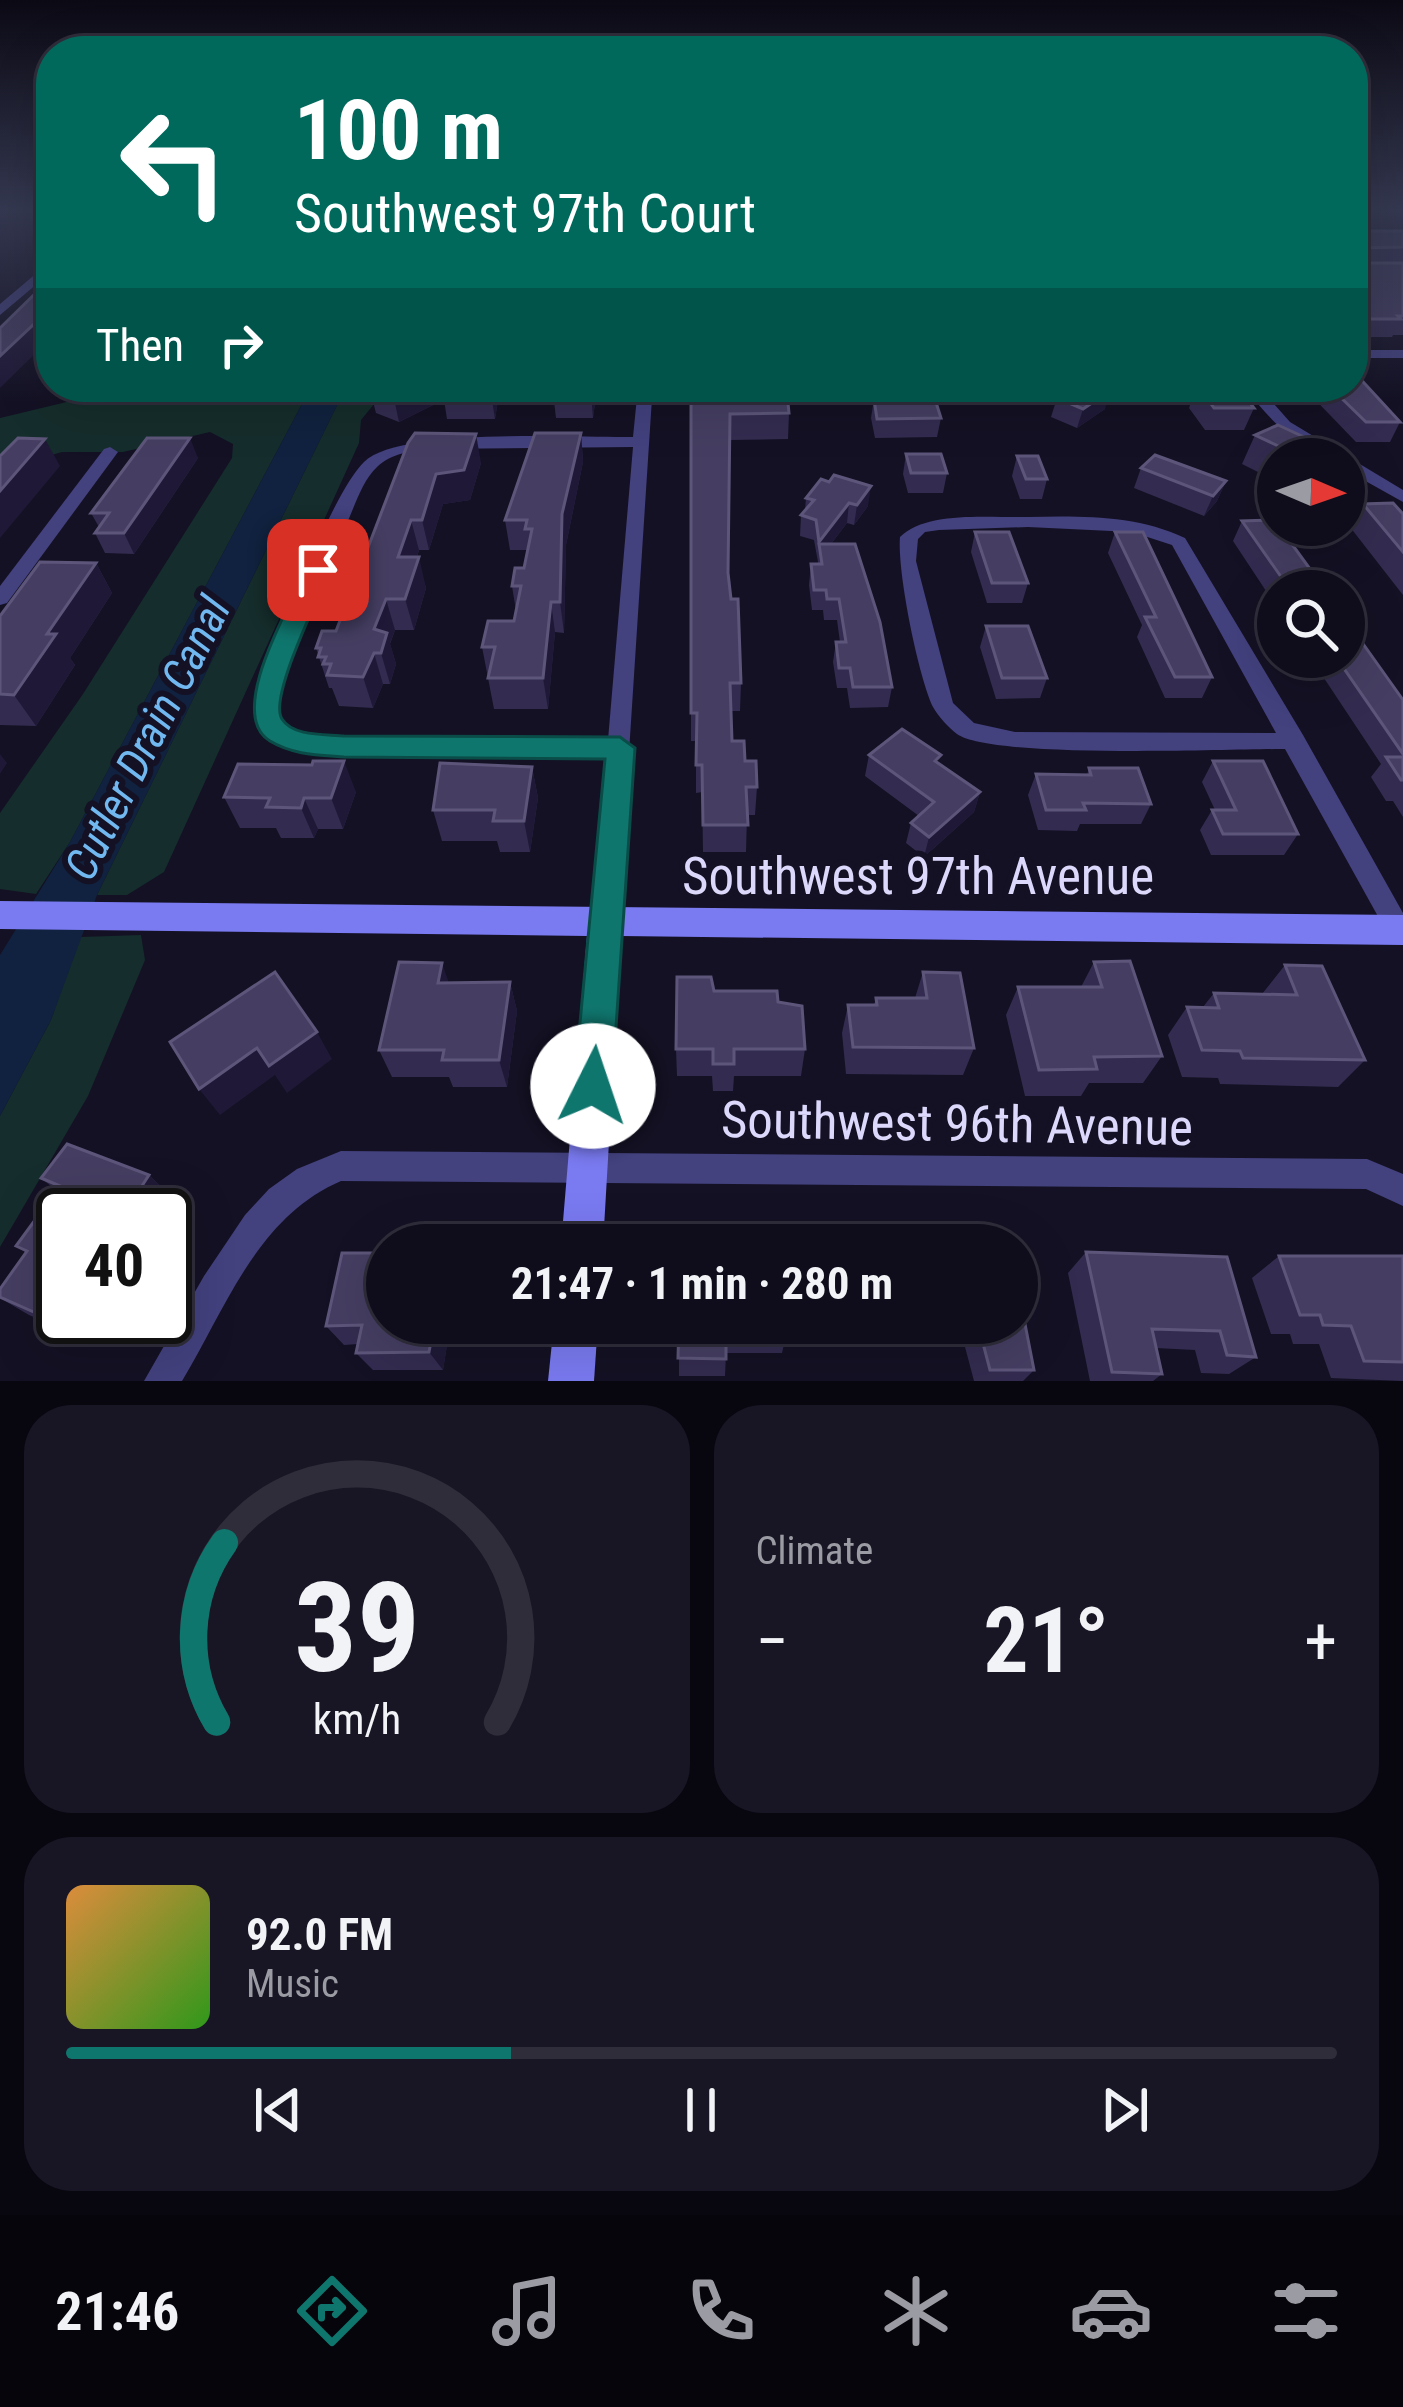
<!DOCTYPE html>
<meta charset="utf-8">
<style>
:root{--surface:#0f0d1b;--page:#181624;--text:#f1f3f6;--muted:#9b9ca3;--line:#2f2d3a;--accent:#0f766e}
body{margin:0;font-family:"Roboto Condensed",sans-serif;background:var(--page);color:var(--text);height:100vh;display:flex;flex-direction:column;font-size:45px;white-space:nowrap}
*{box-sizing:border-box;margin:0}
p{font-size:39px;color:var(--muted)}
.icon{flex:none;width:66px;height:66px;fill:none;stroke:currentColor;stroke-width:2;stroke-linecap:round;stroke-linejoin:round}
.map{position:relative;height:1381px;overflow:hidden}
.sheet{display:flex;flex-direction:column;gap:24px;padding:24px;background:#08070f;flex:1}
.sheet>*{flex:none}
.guide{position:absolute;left:36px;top:36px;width:1332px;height:366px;border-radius:48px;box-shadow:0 12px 48px #0002,0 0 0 3px var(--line);background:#00695c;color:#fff;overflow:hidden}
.needle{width:78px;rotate:92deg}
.tools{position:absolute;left:1257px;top:438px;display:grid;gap:24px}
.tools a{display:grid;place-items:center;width:108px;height:108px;border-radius:50%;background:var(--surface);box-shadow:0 12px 48px #0002,0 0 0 3px var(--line);font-size:60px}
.speed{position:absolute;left:36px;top:1188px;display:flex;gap:24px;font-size:60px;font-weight:700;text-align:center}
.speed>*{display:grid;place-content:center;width:156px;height:156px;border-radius:50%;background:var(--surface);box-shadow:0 12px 48px #0002,0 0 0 3px var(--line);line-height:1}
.speed .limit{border:6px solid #111;border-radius:18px;background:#fff;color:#111}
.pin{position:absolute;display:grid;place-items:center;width:102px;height:102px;color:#fff;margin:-51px;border-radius:24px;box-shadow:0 6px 18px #0006}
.me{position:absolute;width:132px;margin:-66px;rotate:4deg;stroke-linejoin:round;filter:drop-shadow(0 0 9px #0008)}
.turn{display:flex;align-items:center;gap:42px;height:252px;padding:0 60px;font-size:54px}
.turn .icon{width:156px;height:156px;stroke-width:2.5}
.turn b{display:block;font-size:84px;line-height:102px}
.then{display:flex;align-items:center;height:114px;padding:0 60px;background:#0003;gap:24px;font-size:45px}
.big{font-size:90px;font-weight:700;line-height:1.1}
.sheet .widget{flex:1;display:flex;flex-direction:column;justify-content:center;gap:18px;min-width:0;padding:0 42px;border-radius:48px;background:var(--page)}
.sheet .dial{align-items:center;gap:0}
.dial svg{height:312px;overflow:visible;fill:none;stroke:var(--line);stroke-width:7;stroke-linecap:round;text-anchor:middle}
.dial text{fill:var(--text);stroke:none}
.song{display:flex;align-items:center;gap:36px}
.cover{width:144px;height:144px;border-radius:18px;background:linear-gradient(135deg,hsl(30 70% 55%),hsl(110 70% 35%))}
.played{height:12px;border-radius:6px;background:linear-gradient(90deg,var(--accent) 35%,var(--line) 35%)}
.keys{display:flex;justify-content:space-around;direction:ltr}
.heat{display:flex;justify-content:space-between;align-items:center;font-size:66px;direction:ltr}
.sheet .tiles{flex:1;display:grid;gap:24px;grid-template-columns:1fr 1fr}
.widget:last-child{grid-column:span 2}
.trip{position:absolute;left:366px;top:1224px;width:672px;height:120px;border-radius:60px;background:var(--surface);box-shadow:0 12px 48px #0002,0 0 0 3px var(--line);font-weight:700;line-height:120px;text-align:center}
.tabs{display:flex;height:192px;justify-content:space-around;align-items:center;background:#06050b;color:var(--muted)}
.tabs .icon{width:84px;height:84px}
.tabs .current{color:var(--accent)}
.tabs b{font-size:54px;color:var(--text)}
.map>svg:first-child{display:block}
.green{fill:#152d2c}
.water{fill:#10223f}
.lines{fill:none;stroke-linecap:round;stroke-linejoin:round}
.street{fill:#43417e;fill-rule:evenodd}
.secondary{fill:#7a7af1;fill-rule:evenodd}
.wall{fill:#332c50}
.shaded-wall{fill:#1f1937}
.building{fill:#453e62;stroke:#5d567a;stroke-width:3}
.route{fill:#0f766e;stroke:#0a4d48;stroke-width:3}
.labels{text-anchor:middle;stroke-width:12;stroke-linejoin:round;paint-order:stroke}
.water-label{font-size:45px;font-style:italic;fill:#71b8f0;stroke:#141124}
.near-street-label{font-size:51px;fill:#dcd8fb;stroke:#141124}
</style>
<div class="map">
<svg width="1403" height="1381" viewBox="0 0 1403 1381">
<rect width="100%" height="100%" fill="#141124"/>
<g class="green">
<polygon points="129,387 311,387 70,842 36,894 0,889 0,813 83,694 232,458 233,444 210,432 123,452 62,452 0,470 0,418"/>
<polygon points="346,387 388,387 361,420 359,443 164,872 127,895 97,895"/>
<polygon points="141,935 145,960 88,1096 0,1247 0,1116 51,1020 80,937"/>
</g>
<polygon class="water" points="311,387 346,387 97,895 51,1020 0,1116 0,955 70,842"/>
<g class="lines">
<g class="street">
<polygon points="51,261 51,272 0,315 0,304"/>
<rect x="1353" y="350" width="50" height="8"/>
<path d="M638 387 721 390 728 394 721 398H652L618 922 614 930 605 933 596 930 592 922 606 756 313 752 281 745 261 731C247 694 274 642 289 608 303 575 340 485 364 462 399 427 578 438 633 437ZM633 447 608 740 313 736 295 732 280 721C276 655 318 584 346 525 355 506 362 481 377 467 392 453 411 451 430 449Z"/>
<polygon points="1017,387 1039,387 1006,399 759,398 752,394 759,390 1005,391"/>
<path d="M1244 387H1259L1290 422 1403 490V502L1344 469V459C1303 459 1268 417 1244 387Z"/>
<polygon points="110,447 118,452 7,603 0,605 0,586 104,449"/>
<path d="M1028 517C1082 516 1136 515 1185 538L1303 735 1403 913V940L1390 938 1285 749C1229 749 992 759 957 734 949 728 938 716 933 707 918 675 897 571 900 537 926 510 992 518 1028 517ZM1028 527 1132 532 1172 545 1276 733 1015 732 974 723 953 703 916 561 918 539 925 532 939 530Z"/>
<path d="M341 1151 1367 1159 1403 1174V1206L1366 1189 341 1181C257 1217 226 1308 182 1381H144L204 1276 245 1215 269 1189 297 1169Z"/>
</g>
<g class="secondary">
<polygon points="0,901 1403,915 1403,945 621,936 603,1245 561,1245 587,936 0,929"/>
<polygon points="554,1323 598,1323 594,1381 548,1381"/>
</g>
</g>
<g class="wall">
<polygon points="1353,231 1403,231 1403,335 1393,335 1392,337 1353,337"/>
<polygon points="383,387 430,387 433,405 399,422 376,413 371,394"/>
<polygon points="554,387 597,387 593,418 556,418 553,393"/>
<polygon points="1184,387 1238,387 1254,408 1244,430 1205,430 1189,408 1192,400"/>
<polygon points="1303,387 1353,387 1400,422 1390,442 1356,442"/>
<polygon points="499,394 495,419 447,419 444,400"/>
<polygon points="691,398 789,413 788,439 730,440 728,573 741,683 740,711 731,711 732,741 745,761 757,787 755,815 747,815 746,852 703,852 702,792 696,793 696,741 691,741"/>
<polygon points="1057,398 1105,409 1077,428 1051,417"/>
<polygon points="874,399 941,418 937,437 875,438 871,418"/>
<polygon points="581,433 583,462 566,545 564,633 555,632 548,709 494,709 482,647 514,621 516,611 512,586 524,568 528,550 510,550 505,520"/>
<polygon points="1255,435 1344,459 1278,459 1278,482 1242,464"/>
<polygon points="408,443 481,463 470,500 443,504 429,550 419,550 417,557 426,588 414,630 395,630 390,644 396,664 390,684 383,684 373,708 339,706 332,688 329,688 316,648 336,631"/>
<polygon points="906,454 947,473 943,493 908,493 903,474"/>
<polygon points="1017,456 1047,479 1042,499 1020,499 1012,476"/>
<polygon points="198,458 134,554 105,553 95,533 99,527 91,513"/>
<polygon points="1141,468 1226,481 1217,501 1204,516 1134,488"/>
<polygon points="806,498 868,506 854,525 847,523 831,544 892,687 888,707 850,708 847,688 837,688 833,662 836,642 840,642 837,620 824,620 823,610 812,610 809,585 811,564 817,564 818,562 814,540 800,536 801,515 805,511"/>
<polygon points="1363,504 1403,514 1403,595 1350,527"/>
<polygon points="1242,521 1326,591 1278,591 1278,609 1233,541"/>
<polygon points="975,532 1028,583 1022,603 987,603 971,552"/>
<polygon points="1115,532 1212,677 1202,698 1165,698 1137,637 1142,625 1108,553"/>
<polygon points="96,563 112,593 70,658 75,665 36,726 0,725 0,616"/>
<polygon points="986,626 1047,678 1040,698 996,699 980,647"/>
<polygon points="1310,657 1344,657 1403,700 1403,817 1393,801 1386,801 1371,777 1381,764"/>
<polygon points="869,755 939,764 980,792 974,812 924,857 906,843 911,823 919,816 865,776"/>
<polygon points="1213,761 1298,834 1284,855 1211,855 1200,830 1212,810 1215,810 1202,782"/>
<polygon points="532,767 538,798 530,852 500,852 497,841 442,841 433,810"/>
<polygon points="1089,768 1151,804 1141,824 1080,824 1077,831 1038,830 1028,795 1036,774 1087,775"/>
<polygon points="356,792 343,829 318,829 314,838 281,838 276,828 240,828 224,797"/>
<polygon points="1094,962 1162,1056 1143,1083 1089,1083 1081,1096 1025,1096 1006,1015 1018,987 1081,987"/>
<polygon points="1285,965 1365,1060 1338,1087 1220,1084 1218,1078 1182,1077 1168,1035 1187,1007 1203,1007 1214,993 1262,994"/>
<polygon points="923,972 974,1048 963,1075 846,1074 842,1033 848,1005 874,1005 876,998 915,998"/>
<polygon points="510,982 517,1011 507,1087 453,1087 449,1077 392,1077 379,1050 449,983"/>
<polygon points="714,991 778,1002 805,1049 801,1076 734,1076 733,1091 713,1091 712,1076 677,1076 676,1049"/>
<polygon points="149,1175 174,1199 163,1215 63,1215 68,1332 29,1315 0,1298 26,1253 16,1246 56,1190 41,1178"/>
<polygon points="1086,1252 1227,1257 1256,1357 1229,1374 1201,1373 1195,1350 1156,1348 1162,1374 1153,1381 1090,1381 1068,1273"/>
<polygon points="1279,1256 1403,1256 1403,1381 1331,1378 1319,1344 1293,1344 1290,1334 1271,1334 1252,1278"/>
<polygon points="471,1323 468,1344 447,1345 443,1370 373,1370 356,1353 358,1344 344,1345 326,1326"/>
<polygon points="679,1323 831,1323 828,1330 810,1330 809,1336 803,1340 785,1340 782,1353 726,1353 725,1376 679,1376"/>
<polygon points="869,1323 1017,1323 1034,1370 1023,1381 974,1381 965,1347 912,1347 905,1337 870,1337"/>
</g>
<g class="shaded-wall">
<polygon points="51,308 51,338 0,388 0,356"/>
<polygon points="427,387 430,387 433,405 399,422 395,403"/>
<polygon points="494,387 498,387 499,394 495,419 492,400"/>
<polygon points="591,387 597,387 593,418 591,393"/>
<polygon points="1111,390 1105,409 1077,428 1083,409"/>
<polygon points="581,433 583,462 566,545 564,633 560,602 562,514"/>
<polygon points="476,434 481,463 470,500 443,504 429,550 422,520 436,474"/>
<polygon points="190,438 198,458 134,554 124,533"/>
<polygon points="45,439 60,466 0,538 0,491"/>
<polygon points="1226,481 1217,501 1204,516 1213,496"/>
<polygon points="871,486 868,506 854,525 857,505"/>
<polygon points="849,503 847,523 821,557 819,544 817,562 819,542"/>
<polygon points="411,520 419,550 406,588 398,557"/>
<polygon points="419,557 426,588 414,630 405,599"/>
<polygon points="96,563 112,593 70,658 75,665 36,726 14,695 47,634"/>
<polygon points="386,599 395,630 390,643 396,664 390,684 374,629"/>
<polygon points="551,602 555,632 548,709 543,678"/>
<polygon points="374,653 383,684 373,708 363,677"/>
<polygon points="0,754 7,763 0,774"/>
<polygon points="344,761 356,792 343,829 331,798"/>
<polygon points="532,767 538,798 530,852 524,821"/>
<polygon points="980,792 974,812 924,857 929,837"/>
<polygon points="304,798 318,829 314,838 301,808"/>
<polygon points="442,963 452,992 438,983"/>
<polygon points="510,982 517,1011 507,1087 499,1060"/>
<polygon points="317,1032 332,1059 287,1093 275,1075 220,1115 199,1089 257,1048"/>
<polygon points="149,1175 174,1199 163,1215 123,1215"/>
<polygon points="63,1278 63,1317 79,1317 68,1332 36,1313"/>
<polygon points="457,1323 471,1323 468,1344 457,1326"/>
<polygon points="808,1323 812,1323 809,1336 803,1340"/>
<polygon points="434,1326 447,1345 443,1370 429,1352"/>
</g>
<g class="building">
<polygon points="1353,231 1403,231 1403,247 1357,248 1361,263 1403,263 1403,316 1398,316 1401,319 1353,319"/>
<polygon points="51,278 51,308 0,356 0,328"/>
<polygon points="1353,372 1354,372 1400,422 1366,422 1330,387 1353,387"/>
<polygon points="383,387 427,387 395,403 371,394"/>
<polygon points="448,387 494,387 492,400 444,400"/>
<polygon points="554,387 591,387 591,393 553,393"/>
<polygon points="1073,387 1104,387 1111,390 1083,409 1057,398"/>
<polygon points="1199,387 1238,387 1254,408 1214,408"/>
<polygon points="697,392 787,393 789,413 730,414 728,573 731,599 738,599 741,683 730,683 732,741 744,741 745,761 756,761 757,787 746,787 748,825 703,825 702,765 696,765 697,713 691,713 691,398 697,398"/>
<polygon points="933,393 941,418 877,419 874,399"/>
<polygon points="1278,425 1347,457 1342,459 1306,459 1255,435"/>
<polygon points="415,433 476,434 464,470 436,474 422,520 411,520 398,557 419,557 405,599 386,599 374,629 387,633 381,653 374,653 363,677 327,675 331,664 323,664 326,657 318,657 321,648 316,648 322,631 336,631 408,443"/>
<polygon points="535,433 581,433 562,514 560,602 551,602 543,678 488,678 495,647 482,647 488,621 514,621 521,586 512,586 515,568 524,568 532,529 525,529 527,520 505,520"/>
<polygon points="18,438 45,439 0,491 0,456"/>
<polygon points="147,438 190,438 124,533 95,533 109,513 91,513"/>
<polygon points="906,454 941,454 947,473 911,473"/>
<polygon points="1155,455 1226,481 1213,496 1141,468"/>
<polygon points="1017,456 1038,456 1047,479 1026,479"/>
<polygon points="834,475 871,486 857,505 849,503 819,542 816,520 801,515 814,500 806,498 821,479 829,482"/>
<polygon points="1393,503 1403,514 1403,552 1363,504"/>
<polygon points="1276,520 1278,525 1326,591 1291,591 1242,521"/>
<polygon points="975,532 1009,532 1028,583 992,583"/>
<polygon points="1115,532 1143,532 1212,677 1175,677 1145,617 1156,617"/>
<polygon points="819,544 855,544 880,622 892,687 853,687 850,668 839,668 836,642 846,642 839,599 827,599 826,590 814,590 811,564 822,564"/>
<polygon points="40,562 96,563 47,634 56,634 14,695 0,694 0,616"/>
<polygon points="1344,617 1403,700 1403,754 1336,657 1344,657"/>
<polygon points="986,626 1028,626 1047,678 1002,678"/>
<polygon points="902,729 941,755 935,761 980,792 929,837 911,823 934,802 869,755"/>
<polygon points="1386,757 1403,757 1403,780 1401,780"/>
<polygon points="313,761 344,761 331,798 304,798 301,808 266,807 270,798 224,797 238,764 312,765"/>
<polygon points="1213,761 1263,761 1298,834 1223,834 1212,810 1236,810"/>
<polygon points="440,763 532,767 524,821 493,821 495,810 433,810"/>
<polygon points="1089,768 1138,768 1151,804 1083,803 1086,810 1046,810 1036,774 1091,775"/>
<polygon points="1130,961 1162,1056 1094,1057 1097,1069 1039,1070 1018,987 1102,987 1094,962"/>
<polygon points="399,962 442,963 438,983 510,982 499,1060 442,1060 444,1050 379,1050"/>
<polygon points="1285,965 1322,966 1365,1060 1243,1058 1240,1051 1202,1050 1187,1007 1219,1008 1214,993 1297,995"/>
<polygon points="275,972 317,1032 269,1066 257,1048 199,1089 170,1042"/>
<polygon points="923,972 960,973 974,1048 853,1047 848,1005 877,1005 876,998 927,998"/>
<polygon points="677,977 711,977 714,991 777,991 778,1002 802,1006 805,1049 734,1049 734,1064 713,1064 713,1049 676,1049"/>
<polygon points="67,1144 149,1175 123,1215 63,1215 63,1278 36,1313 0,1297 0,1289 27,1251 16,1246 60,1186 41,1178"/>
<polygon points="392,1235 414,1235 412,1242 468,1242 468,1245 390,1245"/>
<polygon points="387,1250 387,1323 457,1323 457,1326 434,1326 429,1352 356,1353 362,1325 326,1326 342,1253 377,1253"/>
<polygon points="1086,1252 1227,1257 1256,1357 1227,1355 1220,1331 1152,1329 1162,1374 1112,1372"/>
<polygon points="1279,1256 1403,1256 1403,1362 1364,1361 1351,1326 1323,1325 1320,1315 1300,1315"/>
<polygon points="1017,1283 1034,1370 990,1370 979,1328 923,1328 919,1323 1017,1323"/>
<polygon points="679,1323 786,1323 787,1335 726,1335 726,1359 678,1358"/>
</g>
<linearGradient id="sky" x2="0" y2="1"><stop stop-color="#0b0914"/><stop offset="0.52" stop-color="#343850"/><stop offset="1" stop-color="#343850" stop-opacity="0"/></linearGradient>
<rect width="1403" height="403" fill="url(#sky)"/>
<path class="route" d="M318 562 330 570C320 595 268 698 282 719 293 737 327 734 344 736L620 737 635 748 612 1086 607 1099 593 1105 580 1099 574 1086 605 759 344 757C319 755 293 755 270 741 225 714 290 606 306 570Z"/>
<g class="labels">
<g class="water-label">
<text transform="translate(147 738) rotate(-63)" y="16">Cutler Drain Canal</text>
</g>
<g class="near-street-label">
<text x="918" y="894">Southwest 97th Avenue</text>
<text transform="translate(957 1123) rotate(1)" y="18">Southwest 96th Avenue</text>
</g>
</g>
</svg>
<div class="tools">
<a><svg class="needle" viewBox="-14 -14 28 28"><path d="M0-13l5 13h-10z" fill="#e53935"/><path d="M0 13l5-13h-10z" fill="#9b9ca3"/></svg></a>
<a><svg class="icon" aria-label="search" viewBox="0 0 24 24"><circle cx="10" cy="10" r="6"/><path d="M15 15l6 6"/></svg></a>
</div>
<div class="speed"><div class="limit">40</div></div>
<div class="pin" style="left:318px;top:570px;background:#d93025"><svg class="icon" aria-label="arrive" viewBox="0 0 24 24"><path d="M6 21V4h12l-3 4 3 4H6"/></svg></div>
<svg class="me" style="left:593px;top:1086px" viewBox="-20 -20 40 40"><circle r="19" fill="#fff"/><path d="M0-13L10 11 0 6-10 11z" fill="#0f766e"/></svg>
<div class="trip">21:47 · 1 min · 280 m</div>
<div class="guide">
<div class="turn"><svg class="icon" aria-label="left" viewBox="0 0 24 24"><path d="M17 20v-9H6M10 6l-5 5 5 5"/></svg><div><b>100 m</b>Southwest 97th Court</div></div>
<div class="then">Then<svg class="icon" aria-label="right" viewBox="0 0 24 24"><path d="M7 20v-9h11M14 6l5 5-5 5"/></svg></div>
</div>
</div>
<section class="sheet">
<div class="tiles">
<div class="widget dial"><svg viewBox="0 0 100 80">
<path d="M14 69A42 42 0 1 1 86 69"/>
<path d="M14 69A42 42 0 0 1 16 23" stroke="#0f766e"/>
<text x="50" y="56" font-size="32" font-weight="700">39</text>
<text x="50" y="72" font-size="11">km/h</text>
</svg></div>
<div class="widget"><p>Climate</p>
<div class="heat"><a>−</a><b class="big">21°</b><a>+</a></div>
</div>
<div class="widget">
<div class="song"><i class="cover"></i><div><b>92.0 FM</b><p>Music</p></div></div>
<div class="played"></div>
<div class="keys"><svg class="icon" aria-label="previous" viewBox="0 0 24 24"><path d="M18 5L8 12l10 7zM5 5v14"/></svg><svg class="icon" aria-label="pause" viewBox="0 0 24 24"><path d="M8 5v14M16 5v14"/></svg><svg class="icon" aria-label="next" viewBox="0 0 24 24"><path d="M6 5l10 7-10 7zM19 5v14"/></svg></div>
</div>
</div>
</section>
<nav class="tabs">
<b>21:46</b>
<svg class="icon current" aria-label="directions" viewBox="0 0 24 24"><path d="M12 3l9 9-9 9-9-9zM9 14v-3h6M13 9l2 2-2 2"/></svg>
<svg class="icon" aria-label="music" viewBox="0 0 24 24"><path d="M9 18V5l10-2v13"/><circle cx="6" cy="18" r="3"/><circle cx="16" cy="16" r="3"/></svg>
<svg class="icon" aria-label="phone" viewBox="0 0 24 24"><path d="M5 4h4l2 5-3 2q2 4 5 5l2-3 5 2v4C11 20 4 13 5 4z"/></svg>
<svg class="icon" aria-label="climate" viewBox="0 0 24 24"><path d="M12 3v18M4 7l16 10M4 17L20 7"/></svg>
<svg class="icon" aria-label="car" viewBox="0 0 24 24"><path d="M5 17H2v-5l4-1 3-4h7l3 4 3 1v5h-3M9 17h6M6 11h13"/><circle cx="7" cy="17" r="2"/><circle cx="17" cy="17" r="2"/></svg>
<svg class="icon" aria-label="filters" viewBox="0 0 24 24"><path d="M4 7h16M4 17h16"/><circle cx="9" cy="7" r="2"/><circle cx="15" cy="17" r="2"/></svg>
</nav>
